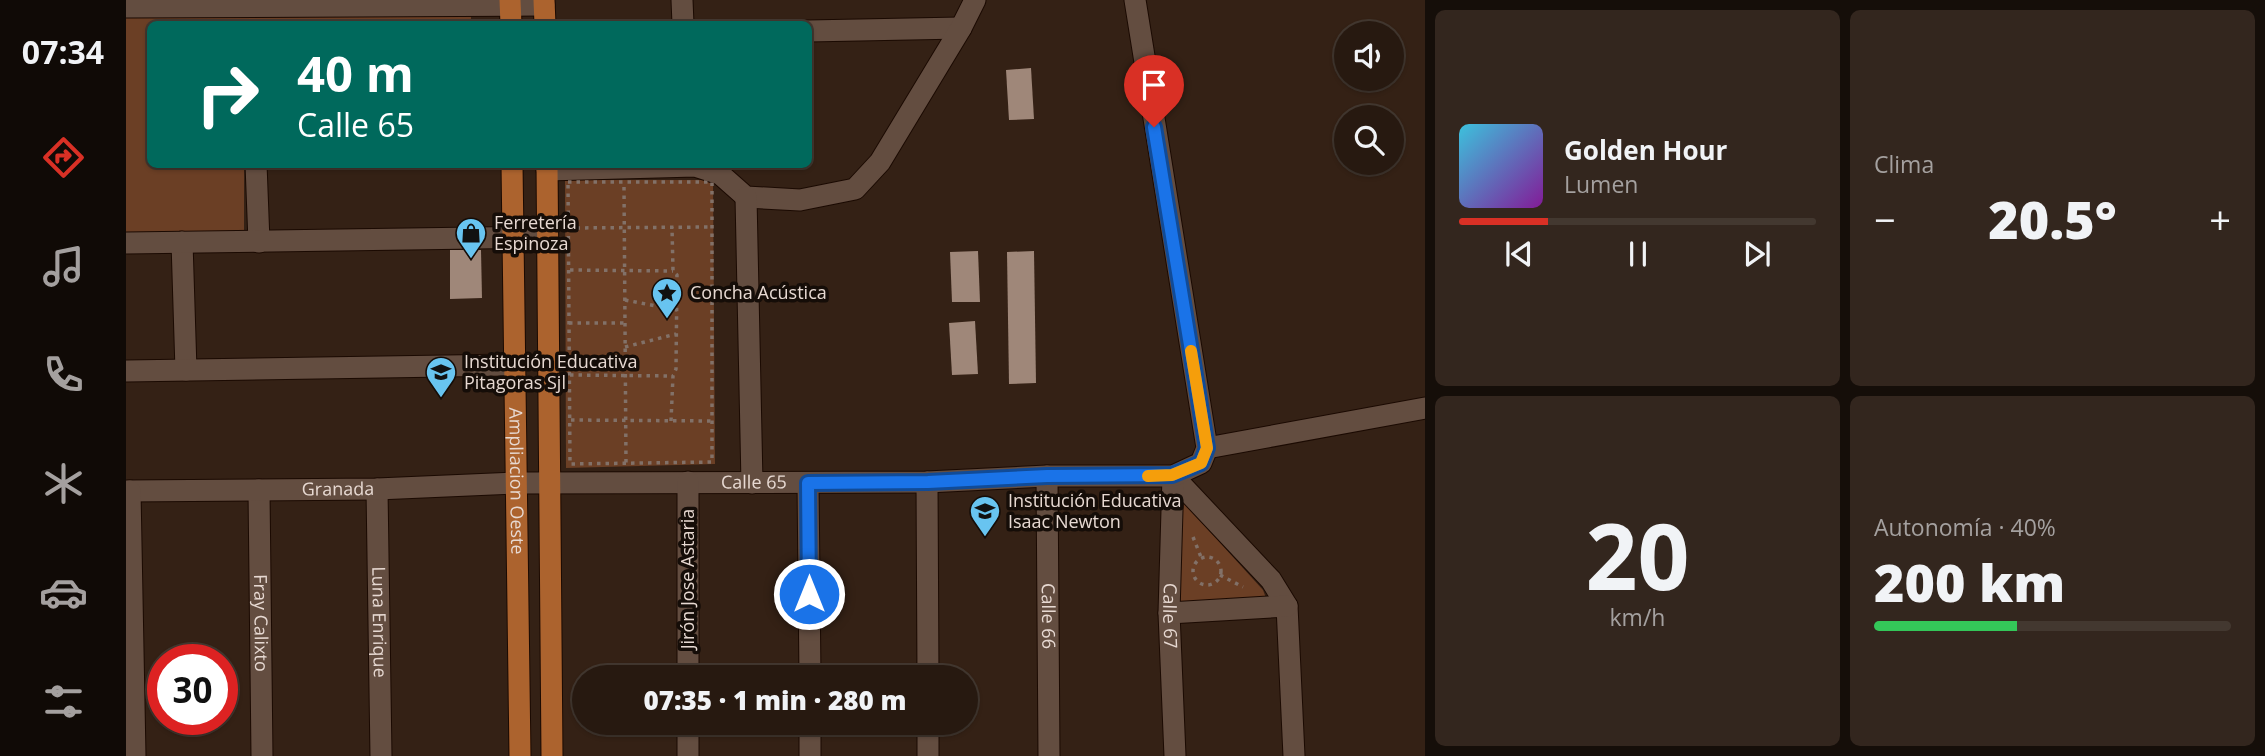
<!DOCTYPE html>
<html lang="es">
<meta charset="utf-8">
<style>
:root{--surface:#271910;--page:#33261e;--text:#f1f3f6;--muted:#a4a09f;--line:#433830;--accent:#d93025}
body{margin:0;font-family:"Open Sans",sans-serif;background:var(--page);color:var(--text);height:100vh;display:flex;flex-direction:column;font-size:26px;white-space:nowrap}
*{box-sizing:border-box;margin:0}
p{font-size:23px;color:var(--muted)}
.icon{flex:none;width:38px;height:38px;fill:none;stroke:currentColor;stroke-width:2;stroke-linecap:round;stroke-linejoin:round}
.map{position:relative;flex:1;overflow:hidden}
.panel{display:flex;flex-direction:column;gap:10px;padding:10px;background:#150e09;width:840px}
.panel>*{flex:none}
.guide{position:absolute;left:21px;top:21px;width:665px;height:147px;border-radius:10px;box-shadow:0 2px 5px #0004,0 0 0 2px var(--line);background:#00695c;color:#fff;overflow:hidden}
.buttons{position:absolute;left:1208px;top:21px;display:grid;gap:14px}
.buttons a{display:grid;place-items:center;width:70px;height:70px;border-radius:50%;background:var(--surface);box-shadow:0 2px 5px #0004,0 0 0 2px var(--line);font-size:35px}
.speed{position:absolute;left:21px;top:644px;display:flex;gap:14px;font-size:35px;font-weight:700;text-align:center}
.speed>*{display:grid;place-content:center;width:91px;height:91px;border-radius:50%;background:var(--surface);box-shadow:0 2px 5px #0004,0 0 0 2px var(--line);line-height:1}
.speed .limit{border:10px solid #d22;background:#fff;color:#111}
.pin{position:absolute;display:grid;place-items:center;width:60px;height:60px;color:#fff;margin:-72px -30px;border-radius:50% 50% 50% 0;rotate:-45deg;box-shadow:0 0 7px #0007}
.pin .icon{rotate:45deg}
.me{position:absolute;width:77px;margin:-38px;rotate:0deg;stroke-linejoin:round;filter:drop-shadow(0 0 5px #0008)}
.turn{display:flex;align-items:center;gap:24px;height:147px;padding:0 35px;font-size:32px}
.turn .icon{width:91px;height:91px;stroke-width:2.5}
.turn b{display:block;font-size:49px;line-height:60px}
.big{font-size:52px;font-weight:800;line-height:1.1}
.panel .tile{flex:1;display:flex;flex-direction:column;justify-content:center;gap:10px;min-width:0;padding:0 24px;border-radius:10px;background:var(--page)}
.panel .dial{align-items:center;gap:0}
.dial b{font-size:91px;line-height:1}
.song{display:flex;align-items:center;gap:21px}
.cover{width:84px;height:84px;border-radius:10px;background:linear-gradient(135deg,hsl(190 70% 55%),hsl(290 70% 35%))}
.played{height:7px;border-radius:4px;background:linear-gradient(90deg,var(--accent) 25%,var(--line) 25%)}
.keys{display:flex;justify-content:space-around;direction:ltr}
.heat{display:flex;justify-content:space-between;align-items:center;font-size:38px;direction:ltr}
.charge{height:10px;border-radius:5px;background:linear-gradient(90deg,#34c759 40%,var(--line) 0)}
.panel .tiles{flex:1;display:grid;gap:10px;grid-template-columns:repeat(2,1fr)}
.trip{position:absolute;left:446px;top:665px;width:406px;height:70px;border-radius:35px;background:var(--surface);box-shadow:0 2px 5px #0004,0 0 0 2px var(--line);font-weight:800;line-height:70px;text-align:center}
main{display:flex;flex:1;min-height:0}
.tabs{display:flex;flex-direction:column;width:126px;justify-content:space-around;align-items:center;background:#100a06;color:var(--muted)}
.tabs .icon{width:49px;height:49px}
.tabs .active{color:var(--accent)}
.tabs b{font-size:32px;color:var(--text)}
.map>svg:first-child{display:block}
.green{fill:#6b3f25}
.building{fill:#9f8779}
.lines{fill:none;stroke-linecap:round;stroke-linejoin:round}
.minor-casing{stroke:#1b0a02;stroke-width:23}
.major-casing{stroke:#1b0a02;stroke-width:23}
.path{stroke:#827168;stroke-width:3.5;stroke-dasharray:3.5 5;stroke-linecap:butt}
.minor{stroke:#634d40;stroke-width:21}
.major{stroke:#ac632e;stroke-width:21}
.route-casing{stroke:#114b97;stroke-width:18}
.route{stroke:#1a73e8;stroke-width:12}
.slow{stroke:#f59e0b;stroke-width:12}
.labels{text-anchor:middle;stroke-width:7;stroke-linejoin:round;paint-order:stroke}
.poi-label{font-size:18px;fill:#e7d9d2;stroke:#150d08;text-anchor:start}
.street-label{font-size:18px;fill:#e7d9d2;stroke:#150d08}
</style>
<main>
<nav class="tabs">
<b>07:34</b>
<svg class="icon active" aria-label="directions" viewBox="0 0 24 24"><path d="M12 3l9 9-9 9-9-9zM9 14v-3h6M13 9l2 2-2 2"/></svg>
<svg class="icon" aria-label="music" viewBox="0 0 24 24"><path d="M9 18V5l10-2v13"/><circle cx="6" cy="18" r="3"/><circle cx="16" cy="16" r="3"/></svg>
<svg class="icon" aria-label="phone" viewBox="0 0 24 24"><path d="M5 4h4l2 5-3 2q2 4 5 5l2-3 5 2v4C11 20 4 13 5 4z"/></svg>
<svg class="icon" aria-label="climate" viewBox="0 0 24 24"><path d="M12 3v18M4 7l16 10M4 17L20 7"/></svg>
<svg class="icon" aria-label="car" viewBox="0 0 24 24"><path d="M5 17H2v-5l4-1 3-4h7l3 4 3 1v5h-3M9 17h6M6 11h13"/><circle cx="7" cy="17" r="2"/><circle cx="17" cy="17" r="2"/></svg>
<svg class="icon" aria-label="filters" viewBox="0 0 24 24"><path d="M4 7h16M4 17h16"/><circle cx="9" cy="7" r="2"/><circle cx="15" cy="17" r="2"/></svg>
</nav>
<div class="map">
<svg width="1299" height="756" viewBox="0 0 1299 756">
<rect width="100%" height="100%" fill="#342115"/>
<g class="green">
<polygon points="0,16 345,16 345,24 24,24 24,164 118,165 118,238 0,237"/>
<polygon points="439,180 587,180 589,464 440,468"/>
<polygon points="1053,502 1057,502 1137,590 1140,598 1049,607"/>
</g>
<g class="building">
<polygon points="905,68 908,119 883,120 880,70"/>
<polygon points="324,250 355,250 356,298 324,299"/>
<polygon points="852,251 854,302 826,302 824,252"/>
<polygon points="908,251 910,383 883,384 881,252"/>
<polygon points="849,321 852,374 826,375 823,323"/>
</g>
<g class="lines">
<g class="minor-casing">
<g id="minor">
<polyline points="556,0 557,24"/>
<polyline points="0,7 418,5"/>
<polyline points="682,31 835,28"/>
<polyline points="130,164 133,242"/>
<polyline points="421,170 569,166 594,174 620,197 674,200 729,189 754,162 835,28 849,0"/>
<polyline points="620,197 626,483"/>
<polyline points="56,242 60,370"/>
<polyline points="0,243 421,237"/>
<polyline points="0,371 389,365"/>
<polyline points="1081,448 1299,408"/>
<path id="s1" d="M921 476 923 756"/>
<polyline points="1047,476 1145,580 1161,606 1168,756"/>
<path id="s2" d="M1047 476 1043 613 1049 756"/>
<polyline points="801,482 802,677"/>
<polyline points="682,483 684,677"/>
<path id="s3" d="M251 489 255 756"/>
<path id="s4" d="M133 490 136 756"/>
<path id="s5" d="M0 491 251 489 390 483 801 482 921 476H1047L1075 463 1081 448 1009 0"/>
<polyline points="4,491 9,756"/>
<polyline points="1043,613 1161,606"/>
<polyline points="562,677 562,482"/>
<polyline points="684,723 684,756"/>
<polyline points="802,723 802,756"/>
<polyline points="562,756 562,723"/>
</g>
</g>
<g class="major-casing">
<g id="major">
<polyline points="384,0 385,24"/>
<polyline points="418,0 419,24"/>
<path id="s6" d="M386 164 394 756"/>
<polyline points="421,164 426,756"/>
</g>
</g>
<g class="path">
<polygon points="442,182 586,182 586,462 444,464"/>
<polyline points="498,187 500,463"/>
<polyline points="442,228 586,227"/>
<polyline points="444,270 547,271"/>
<polyline points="499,300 551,310"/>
<polyline points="443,323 499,323"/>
<polyline points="499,347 550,334"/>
<polyline points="444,375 547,376"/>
<polyline points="445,420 586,421"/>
<polyline points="545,421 547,376 550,369 551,275 547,271 546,227"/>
<polyline points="1067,537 1075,557"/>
<circle cx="1081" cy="571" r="14"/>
<polyline points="1094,575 1117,587"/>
</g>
<use href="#minor" class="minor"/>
<use href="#major" class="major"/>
</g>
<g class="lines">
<g class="route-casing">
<polyline id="route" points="683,594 682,483 802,482 921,476 1046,475 1075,463 1081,448 1028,127"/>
</g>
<use href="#route" class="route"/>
<polyline class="slow" points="1022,476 1046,475 1075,463 1081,448 1065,351"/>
</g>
<defs>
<g id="shop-pin" transform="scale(1.575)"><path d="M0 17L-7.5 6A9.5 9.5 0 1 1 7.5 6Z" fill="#68c4f0" stroke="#150d08"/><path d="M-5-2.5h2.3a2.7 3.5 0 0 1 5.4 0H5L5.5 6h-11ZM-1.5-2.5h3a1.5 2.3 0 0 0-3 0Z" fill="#111"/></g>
<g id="sight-pin" transform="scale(1.575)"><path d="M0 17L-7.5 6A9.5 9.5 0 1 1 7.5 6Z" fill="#68c4f0" stroke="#150d08"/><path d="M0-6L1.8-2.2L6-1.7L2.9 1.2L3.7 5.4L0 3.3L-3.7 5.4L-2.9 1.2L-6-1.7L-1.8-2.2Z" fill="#111"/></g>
<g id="school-pin" transform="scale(1.575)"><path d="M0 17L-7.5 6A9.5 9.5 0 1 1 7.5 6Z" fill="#68c4f0" stroke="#150d08"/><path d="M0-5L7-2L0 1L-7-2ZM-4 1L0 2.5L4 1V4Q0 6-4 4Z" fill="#111"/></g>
</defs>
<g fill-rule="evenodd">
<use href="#shop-pin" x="345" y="233"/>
<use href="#sight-pin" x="541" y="293"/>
<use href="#school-pin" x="315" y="372"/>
<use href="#school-pin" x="859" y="511"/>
</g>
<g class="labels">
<g class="poi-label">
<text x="368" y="229">Ferretería<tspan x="368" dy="21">Espinoza</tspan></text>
<text x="564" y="299">Concha Acústica</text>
<text x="338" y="368">Institución Educativa<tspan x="338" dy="21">Pitagoras Sjl</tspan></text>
<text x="882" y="507">Institución Educativa<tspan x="882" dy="21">Isaac Newton</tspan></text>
</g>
<g class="street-label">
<text dy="6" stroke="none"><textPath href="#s6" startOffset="317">Ampliacion Oeste</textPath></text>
<text dy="6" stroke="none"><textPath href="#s5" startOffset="628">Calle 65</textPath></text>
<text dy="6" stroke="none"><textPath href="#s5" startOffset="212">Granada</textPath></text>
<text transform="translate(562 579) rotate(-90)" y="6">Jirón Jose Astaria</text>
<text dy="6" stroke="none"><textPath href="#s1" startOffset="140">Calle 66</textPath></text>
<text dy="6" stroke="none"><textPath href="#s2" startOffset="140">Calle 67</textPath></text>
<text dy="6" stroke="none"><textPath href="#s4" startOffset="133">Fray Calixto</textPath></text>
<text dy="6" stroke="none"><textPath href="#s3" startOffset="133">Luna Enrique</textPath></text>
</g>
</g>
</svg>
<div class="buttons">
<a><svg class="icon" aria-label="sound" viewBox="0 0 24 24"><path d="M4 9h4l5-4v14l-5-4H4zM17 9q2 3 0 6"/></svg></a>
<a><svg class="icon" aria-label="search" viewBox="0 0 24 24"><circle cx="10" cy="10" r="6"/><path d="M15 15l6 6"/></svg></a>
</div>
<div class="speed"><div class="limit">30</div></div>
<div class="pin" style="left:1028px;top:127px;background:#d93025"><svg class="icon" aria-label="arrive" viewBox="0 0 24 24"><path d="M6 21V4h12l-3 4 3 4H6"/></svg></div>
<svg class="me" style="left:683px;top:594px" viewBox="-20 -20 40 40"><circle r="17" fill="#1a73e8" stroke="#fff" stroke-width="3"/><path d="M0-11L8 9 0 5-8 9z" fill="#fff"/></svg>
<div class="trip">07:35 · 1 min · 280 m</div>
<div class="guide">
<div class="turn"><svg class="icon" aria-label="right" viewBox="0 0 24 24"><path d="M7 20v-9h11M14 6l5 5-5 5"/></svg><div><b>40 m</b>Calle 65</div></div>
</div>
</div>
<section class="panel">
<div class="tiles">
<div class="tile">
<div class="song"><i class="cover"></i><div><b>Golden Hour</b><p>Lumen</p></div></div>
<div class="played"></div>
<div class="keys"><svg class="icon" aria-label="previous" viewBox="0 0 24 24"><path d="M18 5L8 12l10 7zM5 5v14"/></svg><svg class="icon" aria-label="pause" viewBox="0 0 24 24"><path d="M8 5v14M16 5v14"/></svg><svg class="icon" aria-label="next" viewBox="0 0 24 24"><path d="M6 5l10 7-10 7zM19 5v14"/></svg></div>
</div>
<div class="tile"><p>Clima</p>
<div class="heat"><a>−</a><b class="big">20.5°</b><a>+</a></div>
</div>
<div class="tile dial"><b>20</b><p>km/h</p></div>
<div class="tile"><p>Autonomía · 40%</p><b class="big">200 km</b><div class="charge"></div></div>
</div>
</section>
</main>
